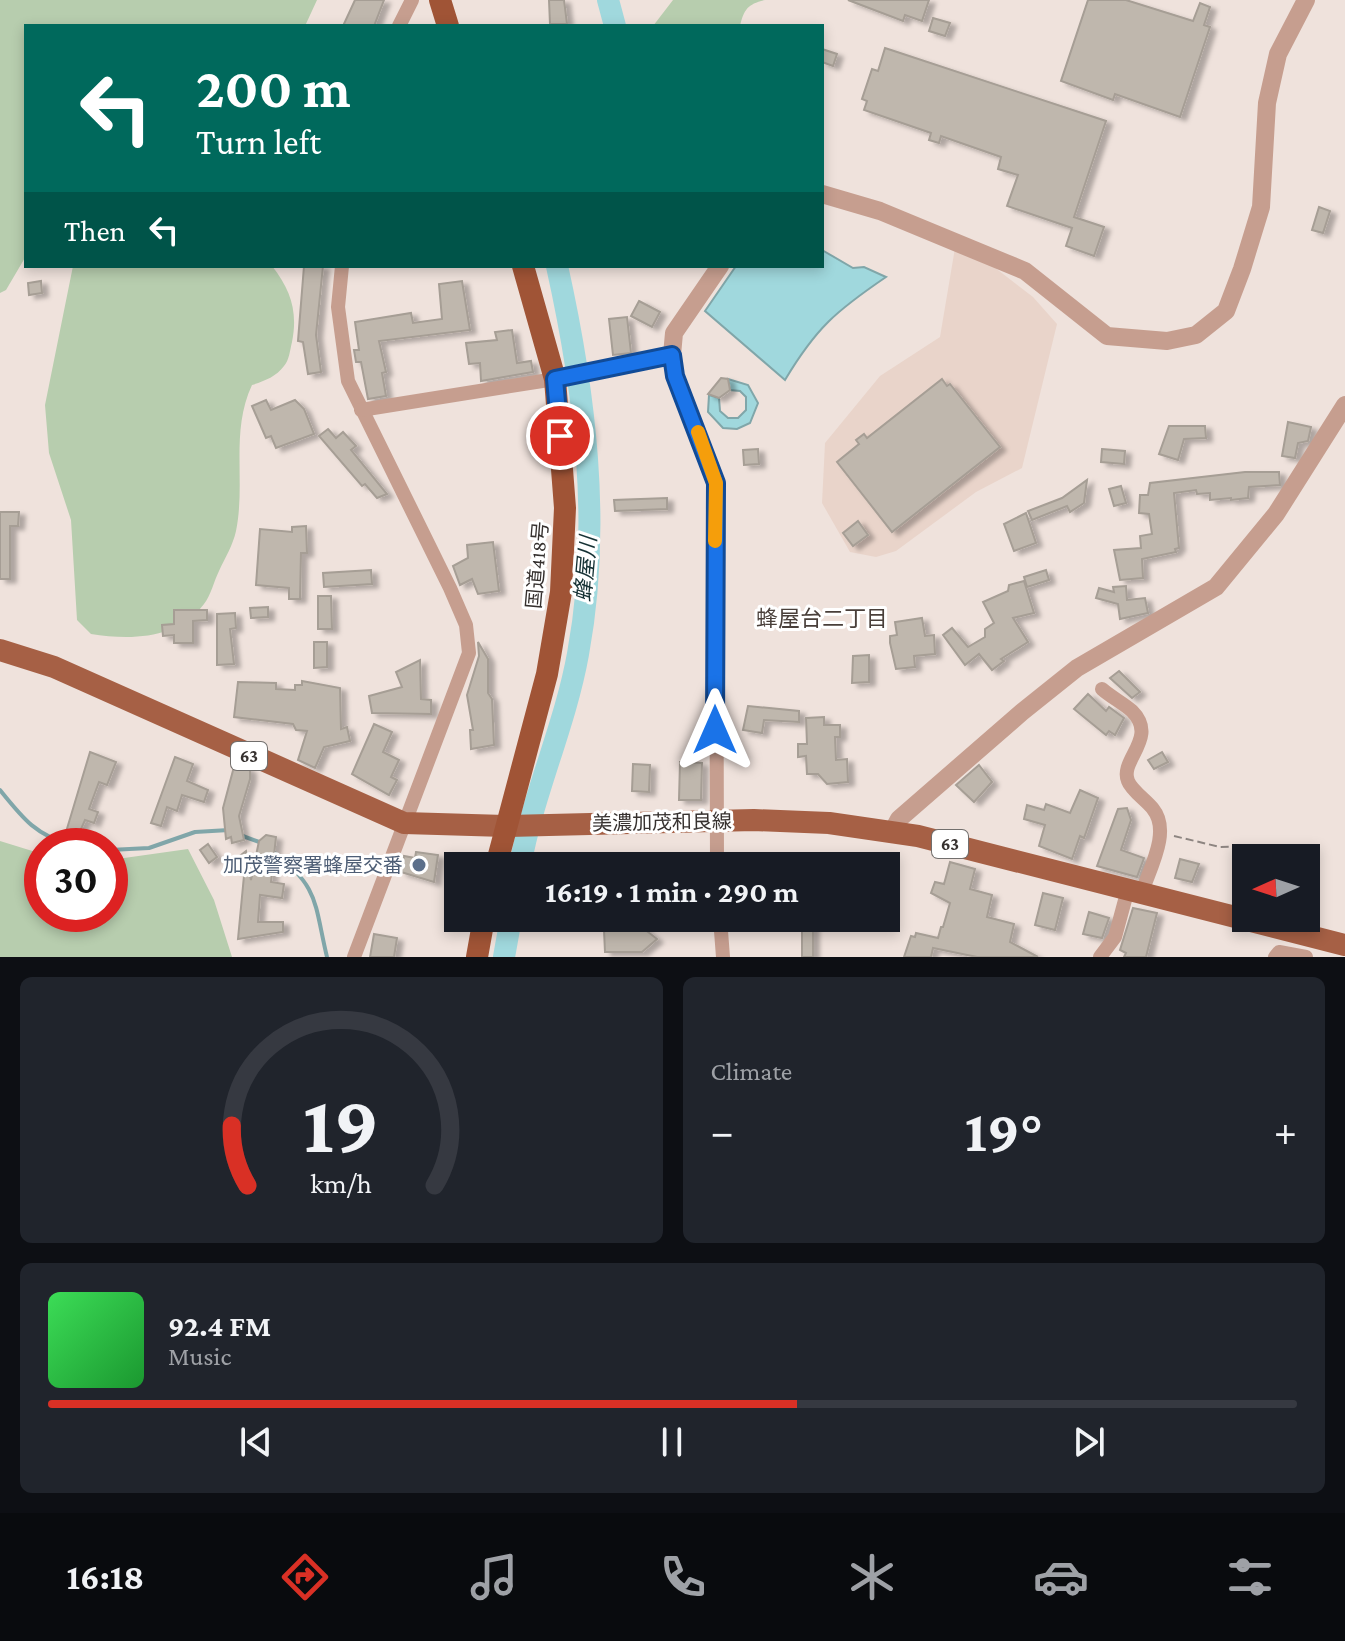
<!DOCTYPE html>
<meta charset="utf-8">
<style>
:root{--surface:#171b24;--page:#20242c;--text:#f1f3f6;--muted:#9ea1a6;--line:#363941;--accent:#d93025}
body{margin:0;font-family:"Crimson Pro","Noto Sans JP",serif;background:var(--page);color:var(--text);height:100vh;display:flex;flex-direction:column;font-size:30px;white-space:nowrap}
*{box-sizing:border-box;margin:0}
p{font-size:26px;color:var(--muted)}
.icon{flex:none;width:44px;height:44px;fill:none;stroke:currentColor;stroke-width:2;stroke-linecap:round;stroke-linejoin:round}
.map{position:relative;height:957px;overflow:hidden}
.sheet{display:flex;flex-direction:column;gap:20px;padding:20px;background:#0d0f14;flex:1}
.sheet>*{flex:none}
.top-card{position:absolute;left:24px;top:24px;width:800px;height:244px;border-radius:0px;box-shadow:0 4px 12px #0003;background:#00695c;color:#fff;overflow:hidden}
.needle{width:52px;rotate:267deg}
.tools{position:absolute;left:1232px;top:844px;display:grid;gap:16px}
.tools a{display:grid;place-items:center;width:88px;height:88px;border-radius:0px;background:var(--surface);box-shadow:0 4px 12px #0003;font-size:40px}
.speed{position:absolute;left:24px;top:828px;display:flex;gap:16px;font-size:40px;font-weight:700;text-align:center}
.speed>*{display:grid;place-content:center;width:104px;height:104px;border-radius:50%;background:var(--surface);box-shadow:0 4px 12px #0003;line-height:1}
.speed .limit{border:12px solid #d22;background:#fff;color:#111}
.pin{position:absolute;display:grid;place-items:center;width:68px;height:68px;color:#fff;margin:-34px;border:4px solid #fff;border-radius:50%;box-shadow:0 2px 8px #0007}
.me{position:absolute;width:88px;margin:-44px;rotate:0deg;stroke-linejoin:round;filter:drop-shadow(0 0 6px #0008)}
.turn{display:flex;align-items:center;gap:28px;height:168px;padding:0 40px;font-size:36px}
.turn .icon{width:104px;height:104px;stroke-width:2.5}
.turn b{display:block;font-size:56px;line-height:68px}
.then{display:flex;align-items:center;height:76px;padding:0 40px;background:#0003;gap:16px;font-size:30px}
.big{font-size:60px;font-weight:700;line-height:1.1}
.sheet .widget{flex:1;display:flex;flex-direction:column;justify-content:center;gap:12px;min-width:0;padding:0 28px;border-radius:12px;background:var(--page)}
.sheet .dial{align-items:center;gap:0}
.dial svg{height:208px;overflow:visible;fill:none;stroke:var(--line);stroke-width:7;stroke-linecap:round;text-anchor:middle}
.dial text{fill:var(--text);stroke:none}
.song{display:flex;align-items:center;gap:24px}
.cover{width:96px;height:96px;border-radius:12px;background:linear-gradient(135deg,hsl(130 70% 55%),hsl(130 70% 35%))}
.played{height:8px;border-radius:4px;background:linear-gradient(90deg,var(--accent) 60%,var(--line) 60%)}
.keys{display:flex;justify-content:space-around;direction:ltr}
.heat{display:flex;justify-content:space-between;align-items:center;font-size:44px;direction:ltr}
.sheet .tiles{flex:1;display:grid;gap:20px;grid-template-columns:1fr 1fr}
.widget:last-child{grid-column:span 2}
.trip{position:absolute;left:444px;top:852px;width:456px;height:80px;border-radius:0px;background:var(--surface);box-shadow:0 4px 12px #0003;font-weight:700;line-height:80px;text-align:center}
.menu{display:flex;height:128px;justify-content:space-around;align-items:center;background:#090b0e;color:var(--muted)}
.menu .icon{width:56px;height:56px}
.menu .selected{color:var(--accent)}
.menu b{font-size:36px;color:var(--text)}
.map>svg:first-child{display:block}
.built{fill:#e9d4ca}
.green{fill:#b7cdae}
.water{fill:#a0d8dd;stroke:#80a6a9;stroke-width:2}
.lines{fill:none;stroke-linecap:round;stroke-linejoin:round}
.stream{stroke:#80a6a9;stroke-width:4}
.river{stroke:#a0d8dd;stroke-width:22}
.building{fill:#bfb7ad;stroke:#a69e95;stroke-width:2;filter:url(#shadow)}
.path{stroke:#8d8581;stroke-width:2;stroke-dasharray:8 4;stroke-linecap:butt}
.minor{stroke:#c69e8f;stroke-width:14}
.tertiary{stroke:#c69e8f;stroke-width:18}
.primary{stroke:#a66045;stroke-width:22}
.trunk{stroke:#a05436;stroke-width:22}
.route-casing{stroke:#114b97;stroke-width:20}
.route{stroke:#1a73e8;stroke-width:14}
.slow{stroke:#f59e0b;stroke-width:14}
.service-dot{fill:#5c6f8a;stroke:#fff;stroke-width:3}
.labels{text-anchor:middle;stroke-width:6;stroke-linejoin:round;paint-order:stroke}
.shield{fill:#fff;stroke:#726f6d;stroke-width:2}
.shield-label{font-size:18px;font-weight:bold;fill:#36312f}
.street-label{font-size:20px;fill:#36312f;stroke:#fff}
.service-label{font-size:20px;fill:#4e5e75;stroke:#fff;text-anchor:end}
.water-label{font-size:22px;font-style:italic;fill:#153134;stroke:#fff}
.neighbourhood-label{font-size:22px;fill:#493f3a;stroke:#fff}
</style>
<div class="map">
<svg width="1345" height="957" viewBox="0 0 1345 957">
<defs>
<filter id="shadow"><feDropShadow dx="6" dy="3.5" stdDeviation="2" flood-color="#0004"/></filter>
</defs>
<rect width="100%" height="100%" fill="#efe2dc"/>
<polygon class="built" points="955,248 985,260 1033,297 1057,324 1022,468 976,492 896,551 876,557 850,552 822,503 825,443 880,376 940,337"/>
<g class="green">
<polygon points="0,0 317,0 305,26 26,26 26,256 6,290 0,293"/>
<path d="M673 0H765C748 4 744 9 740 26H653Z"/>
<path d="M73 266H272C291 290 298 312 292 342 290 350 289 361 284 366 276 377 264 381 252 385 230 432 246 482 236 531 233 545 225 558 219 571 214 581 211 595 204 604 177 640 130 640 91 634L77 620 71 520 49 453 45 405Z"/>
<polygon points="0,841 42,854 42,914 110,914 110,860 188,849 214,900 232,957 0,957"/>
</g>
<g class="water">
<path d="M822 250 853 268 864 267 886 277C836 311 816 328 785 380L705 311 736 266H822Z"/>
<polygon points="728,379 748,385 758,403 750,423 737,429 723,428 708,412 709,395 719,398 720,411 728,418 738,418 746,410 746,397 740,391 730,390"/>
</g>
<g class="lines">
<g class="stream">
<path d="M0 790C24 820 36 835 73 846"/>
<polyline points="240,835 262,843"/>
<polyline points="110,850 149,848 195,832 229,830"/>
<path d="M272 851C320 887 314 903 327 957"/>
</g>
<g class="river">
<polyline points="608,0 615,26"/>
<path d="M520 866C533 794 565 726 578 654 602 525 585 392 557 266"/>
<polyline points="504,957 511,918"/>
</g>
</g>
<g class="building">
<polygon points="355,0 384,0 374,26 343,26"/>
<polygon points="549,0 564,0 567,24 550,24"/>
<polygon points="848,0 929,0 922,21 905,15 903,21"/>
<polygon points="1088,0 1126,0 1193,21 1200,3 1210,7 1204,25 1210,27 1180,117 1115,94 1113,100 1061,81"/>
<polygon points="933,18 950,23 945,36 929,31"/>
<polygon points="885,48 1106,121 1074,217 1104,227 1094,256 1066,246 1072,228 1007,206 1018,175 998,169 1001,157 941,136 939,143 929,140 931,133 864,110 867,101 862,99 872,69 878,71"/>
<polygon points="822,49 837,54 833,66 822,62"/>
<polygon points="1319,207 1330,211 1323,233 1312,230"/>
<polygon points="304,266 323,266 316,335 321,372 308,374 303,342 298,341"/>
<polygon points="41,281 42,293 29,295 28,283"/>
<polygon points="462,281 470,330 379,341 386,372 382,373 386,396 368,399 361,362 356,362 354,350 359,350 355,322 411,313 413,323 442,319 439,284"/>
<polygon points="639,301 660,312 652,327 631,316"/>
<polygon points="627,317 631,353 613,355 609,319"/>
<polygon points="512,330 517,363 531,361 533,372 481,381 480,363 469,364 466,343 497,340 495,332"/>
<polygon points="721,378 728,379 730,390 719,398 708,394"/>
<polygon points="942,379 947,386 950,384 1000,447 892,532 837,462 859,444 856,440 864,434 867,438"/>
<polygon points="266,400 271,410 295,400 304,409 314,434 276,448 271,436 266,438 252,406"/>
<polygon points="1288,422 1311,427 1308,441 1298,443 1295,458 1282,456"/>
<polygon points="1169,426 1205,426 1206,438 1184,439 1178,460 1159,454"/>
<polygon points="328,429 336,438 343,432 356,446 351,450 387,494 377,498 365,484 362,486 319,436"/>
<polygon points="758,449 759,464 744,465 743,450"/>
<polygon points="1102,449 1125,451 1124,464 1101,462"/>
<polygon points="1245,472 1279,472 1280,485 1249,487 1248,498 1231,500 1231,498 1210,500 1210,493 1197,494 1196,490 1174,493 1179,548 1175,549 1176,552 1142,559 1143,578 1120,580 1114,550 1141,548 1140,536 1152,534 1149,514 1139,513 1140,495 1148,495 1150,483"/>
<polygon points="1087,480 1084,503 1070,512 1067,506 1032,520 1028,511 1062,498"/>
<polygon points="1121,486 1126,503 1114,506 1109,489"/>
<polygon points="667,498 667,509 615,511 614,500"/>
<polygon points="0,512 19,512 18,526 10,526 10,579 0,579"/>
<polygon points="1026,513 1036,543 1014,551 1004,524"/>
<polygon points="858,521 868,535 853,546 843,533"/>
<polygon points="306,526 307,553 301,553 300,599 289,599 289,588 256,585 260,529 292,532 292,527"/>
<polygon points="493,542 499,591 478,594 472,579 460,585 453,566 468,558 467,545"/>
<polygon points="371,570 372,584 324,587 323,573"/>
<polygon points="1046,570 1049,580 1027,587 1024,577"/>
<polygon points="1024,581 1034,613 1013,618 1028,642 1001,659 1004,661 992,670 979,654 965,665 943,635 952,628 968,647 985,637 985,629 994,623 983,602 1008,591 1009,585"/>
<polygon points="1126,586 1127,600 1145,598 1148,613 1120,619 1118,604 1096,598 1099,588 1114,592 1113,587"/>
<polygon points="318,596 331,596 332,629 318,629"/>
<polygon points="268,607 268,617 251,618 250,608"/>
<polygon points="174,610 207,610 207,620 193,621 193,643 174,643 174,635 163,636 162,625 174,624"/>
<polygon points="235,613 236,628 230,629 234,664 217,665 217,614"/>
<polygon points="922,618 925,636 934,635 935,654 914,656 915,667 896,669 890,643 890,636 897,635 895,622"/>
<polygon points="314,642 327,642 327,667 314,668"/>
<polygon points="478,642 488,659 488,693 492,699 494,745 471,749 470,730 473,730 467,695 479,656"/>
<polygon points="869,655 869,682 852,683 853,656"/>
<polygon points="420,660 421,699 431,700 431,714 372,713 369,696 402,687 396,672"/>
<polygon points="1119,671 1140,692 1132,698 1110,678"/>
<polygon points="302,681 340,688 341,729 347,727 350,741 324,747 315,768 298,760 307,731 296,730 293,724 234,717 238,682 276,683 276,689 295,690 295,685 302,685"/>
<polygon points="1088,694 1106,711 1109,707 1124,718 1115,735 1109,731 1106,735 1074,709"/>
<polygon points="748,706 799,711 799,722 764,720 762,733 743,730"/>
<polygon points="824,717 824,725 840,725 840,737 835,737 836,760 847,759 848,782 827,784 818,774 807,774 806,756 798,757 798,744 807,744 806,718"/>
<polygon points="374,724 392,732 383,752 399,760 391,777 397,780 389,795 352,774"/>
<polygon points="90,752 116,762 107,785 99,782 89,809 98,812 94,823 85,820 78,836 66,832"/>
<polygon points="1162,752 1168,762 1154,769 1148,760"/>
<polygon points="175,757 193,764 187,781 208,790 204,802 182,795 177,811 167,807 161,826 151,823"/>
<polygon points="680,762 702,763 701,800 679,800"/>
<polygon points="235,763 250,770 250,779 239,816 244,840 232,843 231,837 226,839 223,808"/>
<polygon points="633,764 650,765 649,792 632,791"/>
<polygon points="979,765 992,782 974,802 956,785"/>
<polygon points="1080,790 1098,798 1084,838 1080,836 1072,859 1039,846 1045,825 1024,819 1027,805 1044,810 1046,804 1070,813"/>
<polygon points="1127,808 1131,820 1121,850 1144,858 1137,877 1097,866 1118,809"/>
<polygon points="266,835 276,837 271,882 284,884 282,898 260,895 258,922 283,922 283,932 238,939 245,865 248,865 251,880 259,841"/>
<polygon points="208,844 217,857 209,863 200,850"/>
<polygon points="246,851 248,863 238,870 236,859"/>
<polygon points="416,852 438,855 434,882 401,872 404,856 415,858"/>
<polygon points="1180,859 1199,864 1192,882 1175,878"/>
<polygon points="950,862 975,869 970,889 992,895 987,917 1014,924 1010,942 1038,957 977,957 933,948 931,957 904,957 911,936 915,937 916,933 938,938 941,927 943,927 950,903 931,893 935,882 944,884"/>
<polygon points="1043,893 1063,898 1055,930 1035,925"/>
<polygon points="1133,908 1157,913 1146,957 1124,957 1126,953 1120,950"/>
<polygon points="1089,912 1109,918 1102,938 1083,934"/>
<rect x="802" y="918" width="11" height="39"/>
<polygon points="643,928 657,939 642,952 605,952 604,930"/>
<polygon points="374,934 397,938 394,957 370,957"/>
</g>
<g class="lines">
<polyline class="path" points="1174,836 1220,847 1271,846 1283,851 1285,858"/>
<g class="minor">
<polyline points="399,26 412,0"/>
<polyline points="342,266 338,307 348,381 450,588 466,625 469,653 354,957"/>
<polyline points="361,410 555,379 672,355 675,376 716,483 717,866"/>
<path d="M1102 689C1111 697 1123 703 1132 711 1159 738 1119 760 1128 781 1131 790 1147 801 1153 809 1171 831 1150 868 1142 892"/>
<polyline points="720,918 723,957"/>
<polyline points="1100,957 1115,937 1128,889"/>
<polyline points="1275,957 1279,952 1306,957"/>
</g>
<g class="tertiary">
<polyline points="822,194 880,211 1025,271 1107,336 1167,341 1196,335 1226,311 1242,269 1261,207 1267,103 1278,54 1306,0"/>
<polyline points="672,355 674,333 720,266"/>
<polyline points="892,832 899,819 1022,712 1077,668 1216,587 1276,514 1345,405"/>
</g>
<polyline class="primary" points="0,650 54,667 404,823 505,826 754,820 829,823 918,836 1345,945"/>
<g class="trunk">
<polyline points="440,0 448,26"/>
<polyline points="496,866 547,674 561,592 565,508 555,379 523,266"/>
<polyline points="477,957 484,918"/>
</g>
</g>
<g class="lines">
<g class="route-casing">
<polyline id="route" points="560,436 555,379 672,355 675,376 716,483 715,730"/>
</g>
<use href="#route" class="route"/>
<polyline class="slow" points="698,432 716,483 715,541"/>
</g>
<circle class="service-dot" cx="419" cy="865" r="8"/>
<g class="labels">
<g class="shield">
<rect x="231" y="742" width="36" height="28" rx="6"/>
<rect x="932" y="830" width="36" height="28" rx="6"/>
</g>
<g class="shield-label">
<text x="249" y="762">63</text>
<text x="950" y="850">63</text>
</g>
<g class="street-label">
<text transform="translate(537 565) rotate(-85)" y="7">国道418号</text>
<text transform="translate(662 822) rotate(-1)" y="7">美濃加茂和良線</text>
</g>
<g class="service-label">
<text x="403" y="872">加茂警察署蜂屋交番</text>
</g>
<g class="water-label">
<text transform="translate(585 569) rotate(-85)" y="8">蜂屋川</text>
</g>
<g class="neighbourhood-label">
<text x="822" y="626">蜂屋台二丁目</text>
</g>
</g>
</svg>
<div class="tools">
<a><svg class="needle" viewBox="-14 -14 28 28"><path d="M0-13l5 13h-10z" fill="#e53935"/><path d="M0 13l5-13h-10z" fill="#9ea1a6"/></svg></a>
</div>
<div class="speed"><div class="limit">30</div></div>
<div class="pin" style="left:560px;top:436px;background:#d93025"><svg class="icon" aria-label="arrive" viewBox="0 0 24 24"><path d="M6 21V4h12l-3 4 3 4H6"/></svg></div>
<svg class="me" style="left:715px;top:730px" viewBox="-20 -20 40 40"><path d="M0-17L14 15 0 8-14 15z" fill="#1a73e8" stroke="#fff" stroke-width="4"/></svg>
<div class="trip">16:19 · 1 min · 290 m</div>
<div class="top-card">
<div class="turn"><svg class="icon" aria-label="left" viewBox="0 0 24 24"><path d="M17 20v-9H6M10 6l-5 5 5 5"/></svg><div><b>200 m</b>Turn left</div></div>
<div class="then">Then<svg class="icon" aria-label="left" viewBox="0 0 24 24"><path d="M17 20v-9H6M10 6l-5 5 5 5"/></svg></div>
</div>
</div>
<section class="sheet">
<div class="tiles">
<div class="widget dial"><svg viewBox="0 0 100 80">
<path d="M14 69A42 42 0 1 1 86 69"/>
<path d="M14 69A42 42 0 0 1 8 46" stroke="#d93025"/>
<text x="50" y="56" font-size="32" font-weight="700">19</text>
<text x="50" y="72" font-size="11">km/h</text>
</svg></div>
<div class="widget"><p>Climate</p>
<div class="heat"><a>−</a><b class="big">19°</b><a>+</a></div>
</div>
<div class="widget">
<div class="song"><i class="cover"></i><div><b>92.4 FM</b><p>Music</p></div></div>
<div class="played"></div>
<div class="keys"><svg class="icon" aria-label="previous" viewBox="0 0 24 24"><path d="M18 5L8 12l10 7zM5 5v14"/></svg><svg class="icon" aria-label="pause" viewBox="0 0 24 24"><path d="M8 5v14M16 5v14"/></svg><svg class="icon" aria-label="next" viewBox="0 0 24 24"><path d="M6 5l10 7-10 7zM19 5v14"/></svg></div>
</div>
</div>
</section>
<nav class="menu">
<b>16:18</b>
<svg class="icon selected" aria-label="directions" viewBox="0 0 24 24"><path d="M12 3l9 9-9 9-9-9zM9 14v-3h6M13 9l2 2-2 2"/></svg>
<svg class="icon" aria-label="music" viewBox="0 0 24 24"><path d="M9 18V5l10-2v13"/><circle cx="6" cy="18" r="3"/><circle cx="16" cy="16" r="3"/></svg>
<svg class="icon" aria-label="phone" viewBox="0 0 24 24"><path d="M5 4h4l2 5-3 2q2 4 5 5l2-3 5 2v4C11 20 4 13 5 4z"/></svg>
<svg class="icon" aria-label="climate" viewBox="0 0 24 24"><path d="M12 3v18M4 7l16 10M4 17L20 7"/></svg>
<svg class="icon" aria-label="car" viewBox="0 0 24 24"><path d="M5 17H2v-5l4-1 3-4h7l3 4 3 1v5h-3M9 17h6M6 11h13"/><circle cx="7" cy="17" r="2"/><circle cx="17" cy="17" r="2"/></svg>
<svg class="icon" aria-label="filters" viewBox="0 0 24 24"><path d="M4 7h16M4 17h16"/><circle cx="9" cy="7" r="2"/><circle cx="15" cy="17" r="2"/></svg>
</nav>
